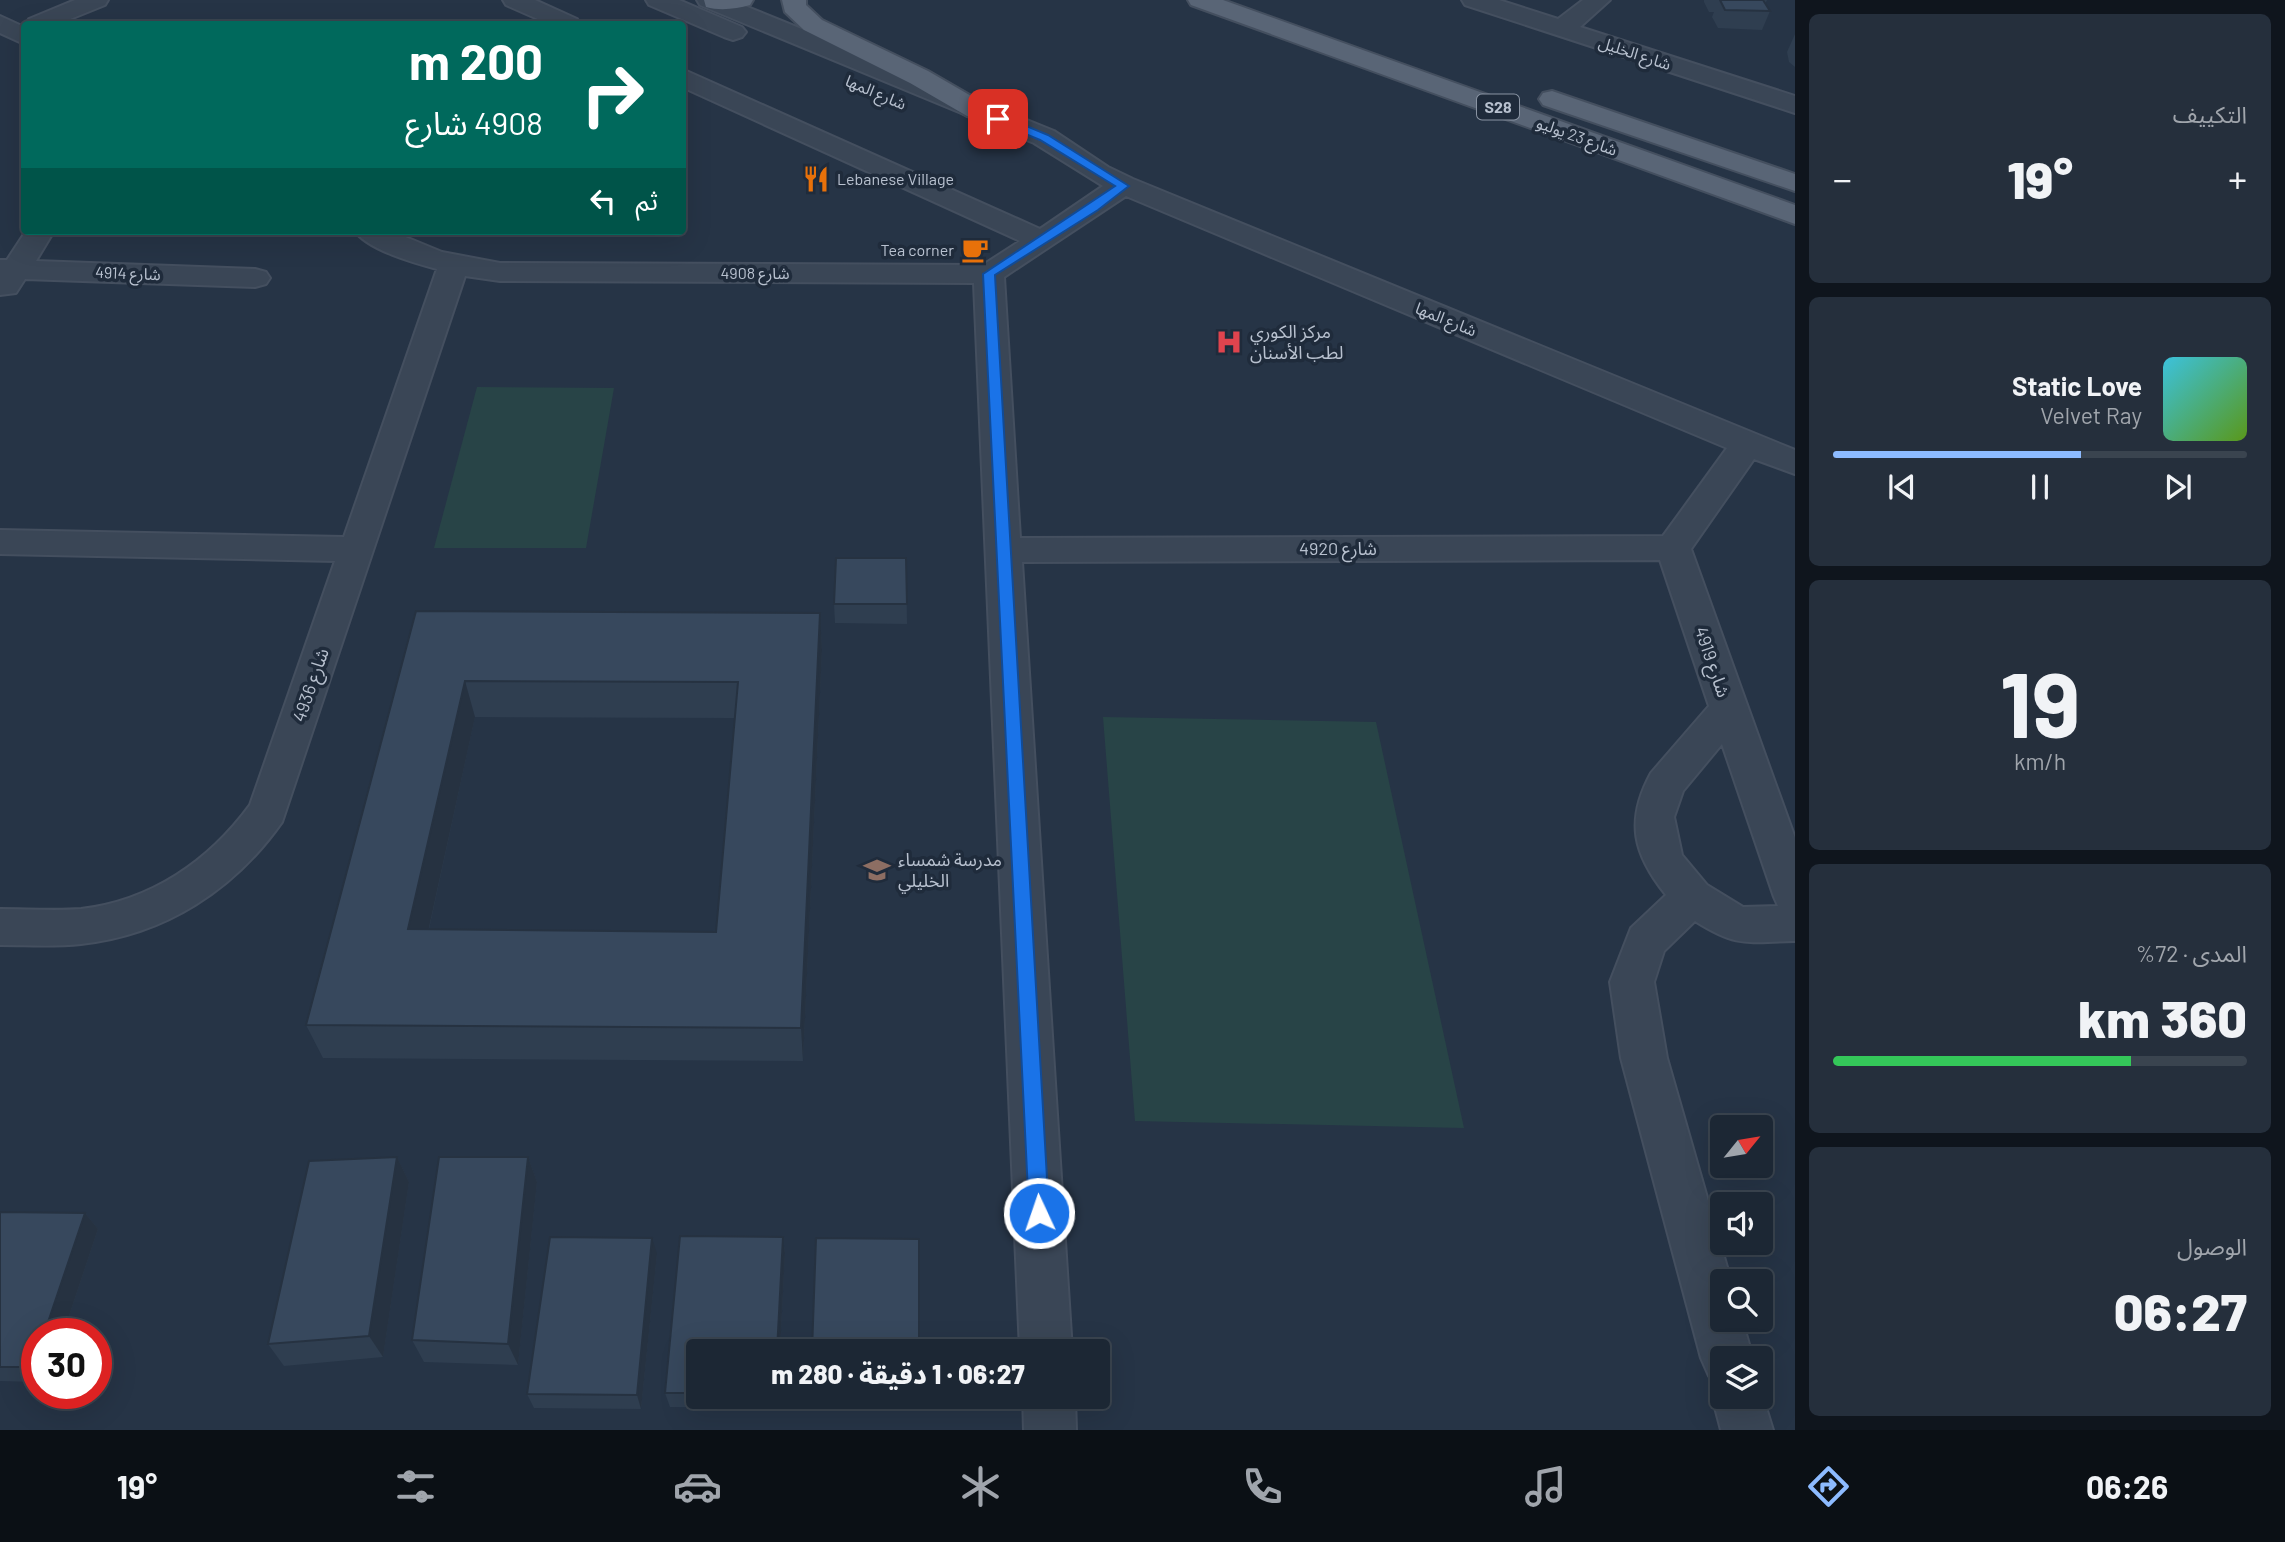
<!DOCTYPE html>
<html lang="ar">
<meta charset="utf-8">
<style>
:root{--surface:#1c2734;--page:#252f3c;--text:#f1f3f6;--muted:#a0a5ac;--line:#3a444f;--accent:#8dbbff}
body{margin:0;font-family:Barlow,"Noto Sans Arabic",sans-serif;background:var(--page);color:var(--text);direction:rtl;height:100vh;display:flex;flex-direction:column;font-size:26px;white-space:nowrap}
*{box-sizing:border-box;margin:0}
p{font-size:23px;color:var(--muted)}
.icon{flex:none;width:38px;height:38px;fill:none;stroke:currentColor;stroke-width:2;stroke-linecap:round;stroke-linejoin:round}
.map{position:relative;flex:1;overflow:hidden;direction:ltr}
.panel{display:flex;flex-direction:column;gap:14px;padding:14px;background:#0f151d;width:490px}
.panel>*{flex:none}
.top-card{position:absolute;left:21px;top:21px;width:665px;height:214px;border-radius:7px;box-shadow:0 7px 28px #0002,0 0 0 2px var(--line);direction:rtl;background:#00695c;color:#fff;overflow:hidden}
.needle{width:46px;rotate:60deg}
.buttons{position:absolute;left:1710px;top:1115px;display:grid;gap:14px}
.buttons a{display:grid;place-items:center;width:63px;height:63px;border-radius:7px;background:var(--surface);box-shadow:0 7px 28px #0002,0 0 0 2px var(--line);font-size:35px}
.speed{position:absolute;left:21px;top:1318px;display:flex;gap:14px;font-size:35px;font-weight:700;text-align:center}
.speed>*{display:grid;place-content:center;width:91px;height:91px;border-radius:50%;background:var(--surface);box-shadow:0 7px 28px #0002,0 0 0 2px var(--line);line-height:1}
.speed .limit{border:10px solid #d22;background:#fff;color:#111}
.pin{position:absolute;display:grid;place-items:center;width:60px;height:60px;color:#fff;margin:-30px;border-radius:14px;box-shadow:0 4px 10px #0006}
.me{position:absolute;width:77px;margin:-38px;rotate:357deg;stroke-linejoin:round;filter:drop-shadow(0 0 5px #0008)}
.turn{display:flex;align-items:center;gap:24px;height:147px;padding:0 28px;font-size:32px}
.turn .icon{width:91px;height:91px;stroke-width:2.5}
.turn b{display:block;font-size:49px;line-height:60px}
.then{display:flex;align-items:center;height:66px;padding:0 28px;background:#0003;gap:14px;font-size:26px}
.big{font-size:52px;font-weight:800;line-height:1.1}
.panel .widget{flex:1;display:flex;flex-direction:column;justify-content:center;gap:10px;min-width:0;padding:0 24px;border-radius:10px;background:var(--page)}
.panel .dial{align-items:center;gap:0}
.dial b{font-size:91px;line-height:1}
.song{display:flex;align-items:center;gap:21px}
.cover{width:84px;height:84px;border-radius:10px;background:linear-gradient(135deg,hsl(190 70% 55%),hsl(90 70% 35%))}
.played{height:7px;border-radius:4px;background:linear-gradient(90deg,var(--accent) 60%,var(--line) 60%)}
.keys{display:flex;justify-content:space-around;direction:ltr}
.heat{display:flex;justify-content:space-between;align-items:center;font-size:38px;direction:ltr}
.charge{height:10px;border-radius:5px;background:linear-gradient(90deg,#34c759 72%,var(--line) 0)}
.trip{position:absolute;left:686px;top:1339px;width:424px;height:70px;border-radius:7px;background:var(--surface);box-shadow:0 7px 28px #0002,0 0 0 2px var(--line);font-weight:800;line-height:70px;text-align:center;direction:rtl}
.tabs{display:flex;height:112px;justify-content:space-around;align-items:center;background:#0b1015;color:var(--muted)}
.tabs .icon{width:49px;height:49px}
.tabs .on{color:var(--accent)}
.tabs b{font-size:32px;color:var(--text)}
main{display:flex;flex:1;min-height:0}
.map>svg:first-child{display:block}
.green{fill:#284447}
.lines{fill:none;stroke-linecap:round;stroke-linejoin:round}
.minor-casing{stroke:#444f5f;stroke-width:4}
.major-casing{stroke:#444f5f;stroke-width:4}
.minor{fill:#3a4656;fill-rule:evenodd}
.major{fill:#596576;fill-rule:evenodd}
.wall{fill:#2f3e50;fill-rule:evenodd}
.shaded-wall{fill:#263241}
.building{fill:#37485d;stroke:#263241;stroke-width:2;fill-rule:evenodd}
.route{fill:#1a73e8;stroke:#114b97;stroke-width:2}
.labels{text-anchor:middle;stroke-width:7;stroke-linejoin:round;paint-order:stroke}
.far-street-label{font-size:16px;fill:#b8c1cf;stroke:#1f2b3b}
.shield{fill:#1f2b3b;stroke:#8a94a3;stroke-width:2}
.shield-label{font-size:16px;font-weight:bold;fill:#b8c1cf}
.far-poi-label{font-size:16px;fill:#b8c1cf;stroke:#1f2b3b;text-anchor:start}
.poi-label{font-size:18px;fill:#b8c1cf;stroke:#1f2b3b;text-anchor:start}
.street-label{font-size:18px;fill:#b8c1cf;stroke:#1f2b3b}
</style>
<main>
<section class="panel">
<div class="widget"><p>التكييف</p>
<div class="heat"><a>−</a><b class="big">19°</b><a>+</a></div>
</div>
<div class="widget">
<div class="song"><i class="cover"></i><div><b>Static Love</b><p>Velvet Ray</p></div></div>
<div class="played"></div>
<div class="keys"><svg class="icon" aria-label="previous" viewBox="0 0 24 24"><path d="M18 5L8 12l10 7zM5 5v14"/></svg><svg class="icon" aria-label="pause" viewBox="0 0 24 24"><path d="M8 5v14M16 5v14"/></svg><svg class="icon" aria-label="next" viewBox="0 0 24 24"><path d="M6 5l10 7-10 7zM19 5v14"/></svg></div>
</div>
<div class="widget dial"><b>19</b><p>km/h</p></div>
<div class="widget"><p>المدى · 72%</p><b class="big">360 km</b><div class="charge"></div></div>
<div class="widget"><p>الوصول</p><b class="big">06:27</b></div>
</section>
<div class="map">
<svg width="1795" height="1430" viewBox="0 0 1795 1430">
<rect width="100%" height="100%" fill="#263446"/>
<g class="green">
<polygon points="477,387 614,388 586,548 434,548"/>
<polygon points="1103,717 1376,722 1464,1128 1135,1121"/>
</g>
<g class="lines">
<g class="minor-casing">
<g id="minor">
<polygon points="75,0 108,0 105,5 58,24 26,24 29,19"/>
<polygon points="503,0 535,0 577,19 580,24 549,24 506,5"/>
<polygon points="646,0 679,0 742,27 746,32 742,37 733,40 724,37 649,5"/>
<path d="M697 0H730L1054 131 1108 167 1133 179 1795 450V474L1754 459 1691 549 1795 838V941C1746 942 1738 948 1695 921L1664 951 1654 982 1667 1058 1731 1281H1722V1320H1742L1753 1358H1722V1396H1760V1388L1773 1430H1721L1712 1396 1719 1380 1709 1376 1701 1358 1621 1058 1610 982 1631 928 1666 895C1633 854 1625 821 1651 773L1709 706 1660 560 1022 562 1072 1351H1020L974 283 500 281 465 276 282 822C234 890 165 935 81 944 54 947 27 945 0 945V909C27 909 54 911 81 909 151 901 209 861 250 805L335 561 0 554V530L344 537 437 269C415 263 368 250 355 231H391L442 252 500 263 983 265 1020 241 682 87V69L1040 229 1103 186 1034 143 700 5ZM1126 196 1727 448 1663 536 1020 538 1004 277ZM1722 744 1774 897 1778 906 1743 907 1707 885 1682 855 1674 817 1683 791Z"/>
<polygon points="1462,0 1499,0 1558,19 1583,0 1610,0 1580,27 1795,96 1795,113 1465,5"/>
<polygon points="0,16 24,27 24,44 0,33"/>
<polygon points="26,231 54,231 36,261 255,269 266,272 270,278 266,284 255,287 25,279 16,293 0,295 0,260 7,260"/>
<polygon points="1023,1396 1075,1396 1076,1430 1024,1430"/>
</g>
</g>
<g class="major-casing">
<g id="major">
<path d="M704 0H753L750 5C736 9 720 11 706 7Z"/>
<polygon points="782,0 806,0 806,5 822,20 928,71 985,104 989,110 985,116 976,118 967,116 910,83 804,30 785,12"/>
<polygon points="1188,0 1223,0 1795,205 1795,224 1191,5"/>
<polygon points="1552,91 1795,174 1795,191 1543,105 1539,99 1543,93"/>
</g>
</g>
<use href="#minor" class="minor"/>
<use href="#major" class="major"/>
</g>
<g class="wall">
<polygon points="1704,0 1767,0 1765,4 1770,11 1762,30 1718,28 1712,17 1714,12 1709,12 1704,2"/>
<polygon points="1795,34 1795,67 1789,62 1787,52"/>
<polygon points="906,558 907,624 835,623 834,604"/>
<path d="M416 611 820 613 822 650 803 1061 323 1058 306 1025ZM475 717 735 718 716 932 429 929Z"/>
<polygon points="397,1157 409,1182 383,1357 284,1366 268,1344"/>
<polygon points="528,1157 537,1182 518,1365 424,1362 412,1340"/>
<polygon points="0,1212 85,1213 98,1229 63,1334 37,1334 37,1382 0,1381"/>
<polygon points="783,1237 785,1253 780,1351 698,1351 698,1396 778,1396 777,1408 670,1407 665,1393"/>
<polygon points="657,1254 641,1409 534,1408 527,1394"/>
<polygon points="810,1396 920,1396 919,1411 812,1410"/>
</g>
<g class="shaded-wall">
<polygon points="820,613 822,650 803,1061 801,1028"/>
<polygon points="465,681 475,717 421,964 408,929"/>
<polygon points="397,1157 409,1182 383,1357 369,1336"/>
<polygon points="528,1157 537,1182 518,1365 508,1344"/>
<polygon points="85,1213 98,1229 63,1334 44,1334"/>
<polygon points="783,1237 785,1253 780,1351 777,1351"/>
<polygon points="652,1238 657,1254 641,1409 637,1395"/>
<polygon points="37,1354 37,1372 32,1367"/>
</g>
<g class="building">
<polygon points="1720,0 1763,0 1770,11 1725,10"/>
<polygon points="836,558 906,558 907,604 834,604"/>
<path d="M416 611 820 613 801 1028 306 1025ZM465 681 738 682 716 932 408 929Z"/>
<polygon points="397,1157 369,1336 268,1344 309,1161"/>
<polygon points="439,1157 528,1157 508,1344 412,1340"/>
<polygon points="0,1212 85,1213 44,1334 37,1334 37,1354 32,1367 0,1367"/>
<polygon points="680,1236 783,1237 777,1351 698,1351 698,1393 665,1393"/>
<polygon points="550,1237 652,1238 637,1395 527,1394"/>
<polygon points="816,1238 919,1239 919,1351 812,1351"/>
</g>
<polygon class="route" points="994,116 1002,116 1048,135 1129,186 1098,210 995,275 1049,1213 1046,1220 1039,1222 1032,1220 1029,1213 983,274 1115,186 1040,140 994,121"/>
<defs>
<g id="restaurant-bare" transform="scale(2.1)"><path d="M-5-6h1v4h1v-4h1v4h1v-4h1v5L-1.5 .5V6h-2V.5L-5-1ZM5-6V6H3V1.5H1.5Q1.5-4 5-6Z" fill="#e8710a" stroke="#1f2b3b" stroke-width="2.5" paint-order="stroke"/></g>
<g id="cafe-bare" transform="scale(2.1)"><path d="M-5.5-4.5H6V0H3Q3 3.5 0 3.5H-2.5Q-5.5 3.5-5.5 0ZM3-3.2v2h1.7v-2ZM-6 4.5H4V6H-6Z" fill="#e8710a" stroke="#1f2b3b" stroke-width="2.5" paint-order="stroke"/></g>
<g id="hospital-bare" transform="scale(2.1)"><path d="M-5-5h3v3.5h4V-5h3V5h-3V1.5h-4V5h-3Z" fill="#e0444e" stroke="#1f2b3b" stroke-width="2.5" paint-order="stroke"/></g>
<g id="school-bare" transform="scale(2.1)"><path d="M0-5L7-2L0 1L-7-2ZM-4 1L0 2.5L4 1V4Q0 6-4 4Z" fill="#8d6e63" stroke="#1f2b3b" stroke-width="2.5" paint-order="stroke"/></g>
</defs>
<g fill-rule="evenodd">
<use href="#restaurant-bare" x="816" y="179"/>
<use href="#cafe-bare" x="975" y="250"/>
<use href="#hospital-bare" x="1229" y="342"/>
<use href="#school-bare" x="877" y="870"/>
</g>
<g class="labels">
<g class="far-street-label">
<text transform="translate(1635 53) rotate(18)" y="6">شارع الخليل</text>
<text transform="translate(876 92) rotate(23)" y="6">شارع المها</text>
<text transform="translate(1577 136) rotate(20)" y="6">شارع 23 يوليو</text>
<text transform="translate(128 273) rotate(2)" y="6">4914 شارع</text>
<text x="755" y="279">4908 شارع</text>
<text transform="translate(1446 319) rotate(22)" y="6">شارع المها</text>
</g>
<rect class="shield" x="1477" y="94.5" width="42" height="25" rx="5"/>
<g class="shield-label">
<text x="1498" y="113">S28</text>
</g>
<g class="far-poi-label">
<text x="837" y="185">Lebanese Village</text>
<text x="954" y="256" text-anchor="end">Tea corner</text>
</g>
<g class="poi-label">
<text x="1250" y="338">مركز الكوري<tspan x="1250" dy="21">لطب الأسنان</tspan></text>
<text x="898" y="866">مدرسة شمساء<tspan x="898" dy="21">الخليلي</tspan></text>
</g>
<g class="street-label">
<text x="1338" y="555">4920 شارع</text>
<text transform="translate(1712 662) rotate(71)" y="6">4919 شارع</text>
<text transform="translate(311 685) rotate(-71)" y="6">4936 شارع</text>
</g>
</g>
</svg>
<div class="buttons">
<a><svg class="needle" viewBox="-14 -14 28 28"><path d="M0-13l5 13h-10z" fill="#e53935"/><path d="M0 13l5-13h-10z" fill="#a0a5ac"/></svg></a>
<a><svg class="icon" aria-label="sound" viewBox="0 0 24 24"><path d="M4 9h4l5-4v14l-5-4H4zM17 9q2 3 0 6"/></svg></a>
<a><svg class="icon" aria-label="search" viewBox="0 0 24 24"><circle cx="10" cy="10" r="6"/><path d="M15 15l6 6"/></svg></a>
<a><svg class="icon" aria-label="layers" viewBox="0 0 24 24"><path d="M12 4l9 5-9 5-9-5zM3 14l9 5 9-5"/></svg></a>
</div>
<div class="speed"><div class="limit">30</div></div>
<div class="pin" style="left:998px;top:119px;background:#d93025"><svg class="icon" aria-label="arrive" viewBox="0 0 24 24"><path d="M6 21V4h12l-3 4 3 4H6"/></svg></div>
<svg class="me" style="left:1039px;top:1213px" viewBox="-20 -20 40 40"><circle r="17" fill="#1a73e8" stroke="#fff" stroke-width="3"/><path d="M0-11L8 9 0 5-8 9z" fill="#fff"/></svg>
<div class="trip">06:27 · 1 دقيقة · 280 m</div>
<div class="top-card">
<div class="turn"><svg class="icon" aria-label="right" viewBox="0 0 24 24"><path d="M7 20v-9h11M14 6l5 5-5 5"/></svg><div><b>200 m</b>4908 شارع</div></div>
<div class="then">ثم<svg class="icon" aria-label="left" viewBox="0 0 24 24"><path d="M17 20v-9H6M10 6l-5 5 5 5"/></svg></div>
</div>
</div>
</main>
<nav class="tabs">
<b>06:26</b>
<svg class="icon on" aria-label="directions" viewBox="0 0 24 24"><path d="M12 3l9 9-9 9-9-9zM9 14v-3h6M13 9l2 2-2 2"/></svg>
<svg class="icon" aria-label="music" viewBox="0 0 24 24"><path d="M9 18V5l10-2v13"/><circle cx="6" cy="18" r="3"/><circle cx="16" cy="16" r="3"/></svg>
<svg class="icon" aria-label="phone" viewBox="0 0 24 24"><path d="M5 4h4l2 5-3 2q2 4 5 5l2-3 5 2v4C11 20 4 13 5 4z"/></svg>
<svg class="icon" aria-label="climate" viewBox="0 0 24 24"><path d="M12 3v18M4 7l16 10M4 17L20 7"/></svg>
<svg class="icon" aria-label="car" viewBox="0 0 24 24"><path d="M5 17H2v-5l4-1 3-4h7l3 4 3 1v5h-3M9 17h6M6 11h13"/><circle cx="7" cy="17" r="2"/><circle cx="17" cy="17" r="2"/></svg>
<svg class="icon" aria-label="filters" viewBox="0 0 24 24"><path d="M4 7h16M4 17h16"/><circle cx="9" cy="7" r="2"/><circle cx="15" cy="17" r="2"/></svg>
<b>19°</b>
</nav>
